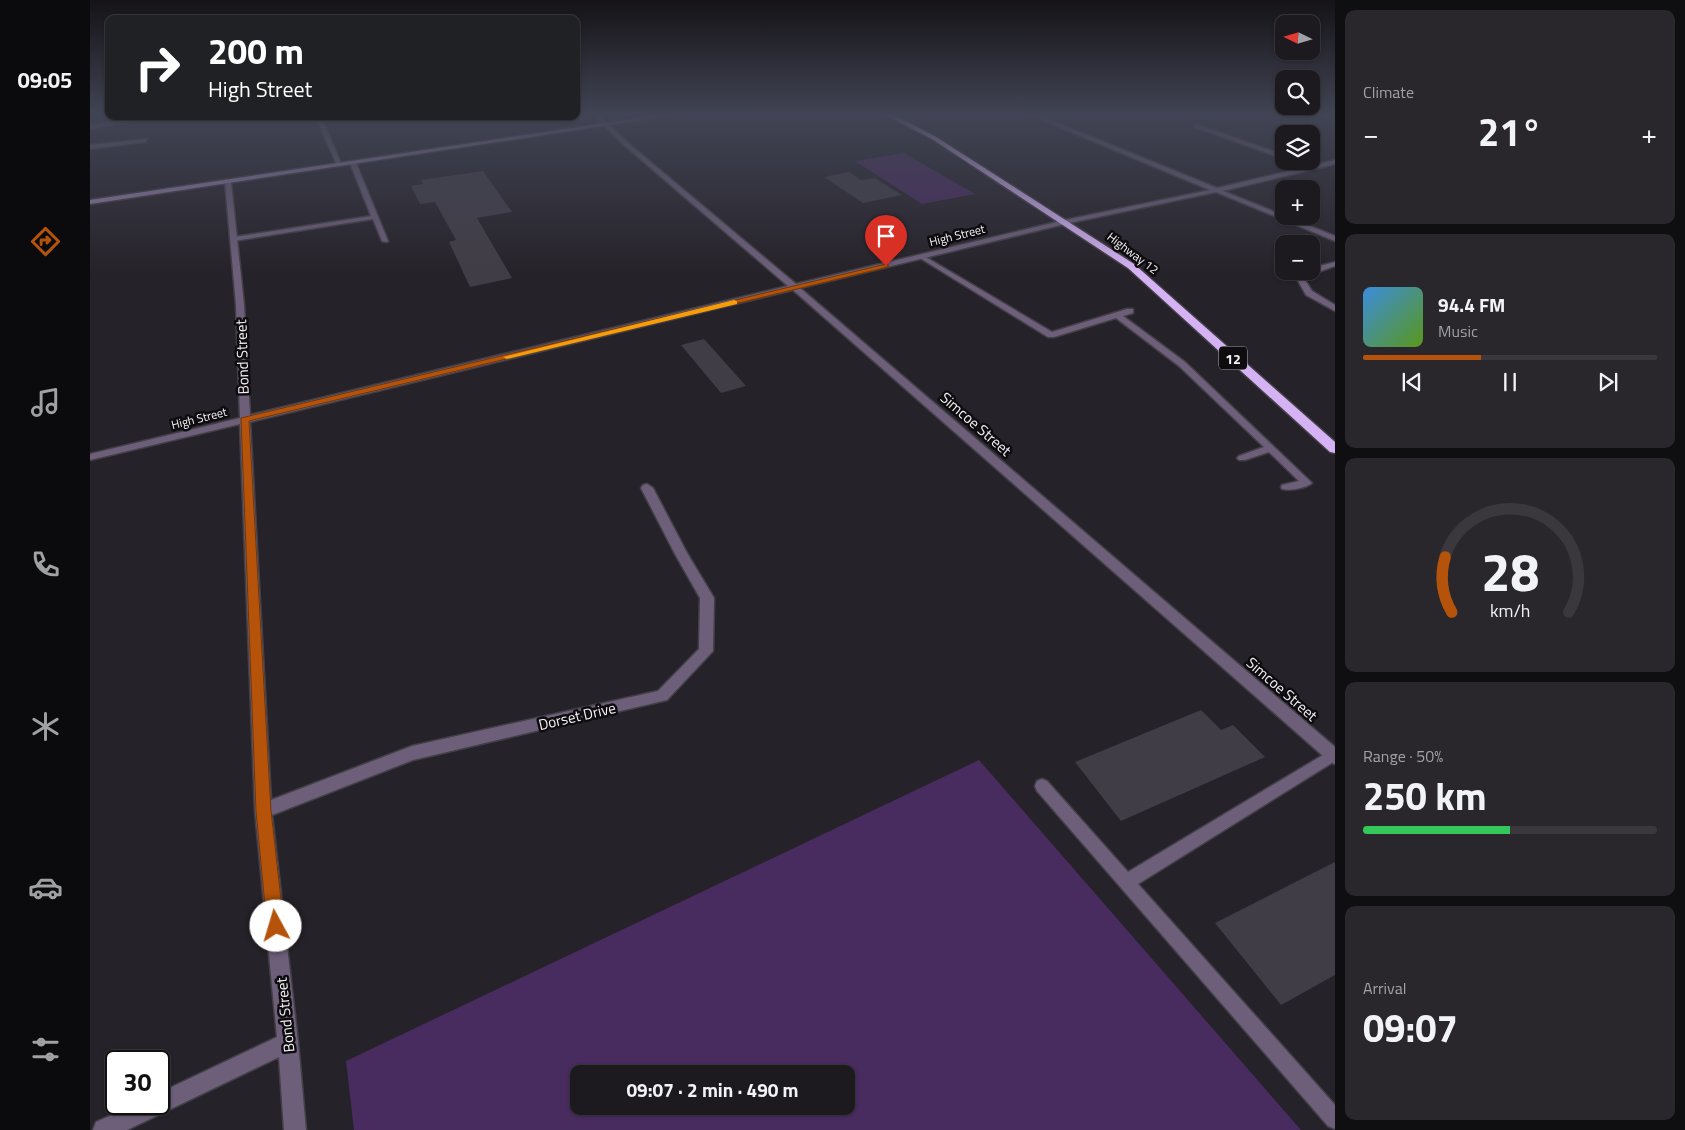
<!DOCTYPE html>
<html lang="en">
<head>
<meta charset="utf-8">
<style>
  :root { --surface:#1c1a1f; --page:#29272c; --text:#f1f3f6; --muted:#a0a1a4; --line:#3a383d; --accent:#b45309 }
  body { margin:0; font-family:"Titillium Web",sans-serif; background:var(--page); color:var(--text); height:100vh; display:flex; flex-direction:column; font-size:19px; white-space:nowrap }
  * { box-sizing:border-box; margin:0 }
  p { font-size:16px; color:var(--muted) }
  .icon { flex:none; width:28px; height:28px; fill:none; stroke:currentColor; stroke-width:2; stroke-linecap:round; stroke-linejoin:round }
  .map { position:relative; flex:1; overflow:hidden }
  .panel { display:flex; flex-direction:column; gap:10px; padding:10px; background:#0f0e11; width:350px }
  .panel>* { flex:none }
  .top-card { position:absolute; left:15px; top:15px; width:475px; height:105px; border-radius:10px; box-shadow:0 1px 4px #0004,0 0 0 1px var(--line); background:#202124; color:#fff; overflow:hidden }
  .needle { width:32px; rotate:275deg }
  .buttons { position:absolute; left:1185px; top:15px; display:grid; gap:10px }
  .buttons a { display:grid; place-items:center; width:45px; height:45px; border-radius:10px; background:var(--surface); box-shadow:0 1px 4px #0004,0 0 0 1px var(--line); font-size:25px }
  .speed { position:absolute; left:15px; top:1050px; display:flex; gap:10px; font-size:25px; font-weight:700; text-align:center }
  .speed>* { display:grid; place-content:center; width:65px; height:65px; border-radius:50%; background:var(--surface); box-shadow:0 1px 4px #0004,0 0 0 1px var(--line); line-height:1 }
  .speed .limit { border:2px solid #111; border-radius:8px; background:#fff; color:#111 }
  .pin { position:absolute; display:grid; place-items:center; width:42px; height:42px; color:#fff; margin:-51px -21px; border-radius:50% 50% 50% 0; rotate:-45deg; box-shadow:0 0 5px #0007 }
  .pin .icon { rotate:45deg }
  .me { position:absolute; width:55px; margin:-28px; rotate:354deg; stroke-linejoin:round; filter:drop-shadow(0 0 4px #0008) }
  .turn { display:flex; align-items:center; gap:18px; height:105px; padding:0 20px; font-size:22px }
  .turn .icon { width:65px; height:65px; stroke-width:2.5 }
  .turn b { display:block; font-size:35px; line-height:42px }
  .big { font-size:38px; font-weight:700; line-height:1.1 }
  .panel .widget { flex:1; display:flex; flex-direction:column; justify-content:center; gap:8px; min-width:0; padding:0 18px; border-radius:10px; background:var(--page) }
  .panel .dial { align-items:center; gap:0 }
  .dial svg { height:130px; overflow:visible; fill:none; stroke:var(--line); stroke-width:7; stroke-linecap:round; text-anchor:middle }
  .dial text { fill:var(--text); stroke:none }
  .song { display:flex; align-items:center; gap:15px }
  .cover { width:60px; height:60px; border-radius:8px; background:linear-gradient(135deg,hsl(210 70% 55%),hsl(90 70% 35%)) }
  .played { height:5px; border-radius:2px; background:linear-gradient(90deg,var(--accent) 40%,var(--line) 40%) }
  .keys { display:flex; justify-content:space-around; direction:ltr }
  .heat { display:flex; justify-content:space-between; align-items:center; font-size:28px; direction:ltr }
  .charge { height:8px; border-radius:4px; background:linear-gradient(90deg,#34c759 50%,var(--line) 0) }
  .trip { position:absolute; left:480px; top:1065px; width:285px; height:50px; border-radius:10px; background:var(--surface); box-shadow:0 1px 4px #0004,0 0 0 1px var(--line); font-weight:700; line-height:50px; text-align:center }
  main { display:flex; flex:1; min-height:0 }
  .tabs { display:flex; flex-direction:column; width:90px; justify-content:space-around; align-items:center; background:#0b0a0c; color:var(--muted) }
  .tabs .icon { width:35px; height:35px }
  .tabs .current { color:var(--accent) }
  .tabs b { font-size:22px; color:var(--text) }
  .map>svg:first-child { display:block }
  .green { fill:#482b5f; fill-rule:evenodd }
  .building { fill:#413d46 }
  .lines { fill:none; stroke-linecap:round; stroke-linejoin:round }
  .lane-casing { stroke:#433f46; stroke-width:3 }
  .street-casing { stroke:#433f46; stroke-width:3 }
  .secondary-casing { stroke:#433f46; stroke-width:3 }
  .highway-casing { stroke:#433f46; stroke-width:3 }
  .lane { fill:#6d5f7a; fill-rule:evenodd }
  .street { fill:#6d5f7a; fill-rule:evenodd }
  .secondary { fill:#9781ab; fill-rule:evenodd }
  .highway { fill:#d5b2f4; fill-rule:evenodd }
  .route { fill:#b45309; stroke:#753606 }
  .slow { fill:#f59e0b }
  .labels { text-anchor:middle; dominant-baseline:central; stroke-width:5; stroke-linejoin:round; paint-order:stroke }
  .far-street-label { font-size:12px; fill:#f5f2f7; stroke:#0e0c0f }
  .shield { fill:#0e0c0f; stroke:#b0adb1; stroke-width:1 }
  .shield-label { font-size:14px; font-weight:bold; fill:#f5f2f7 }
  .street-label { font-size:15px; fill:#f5f2f7; stroke:#0e0c0f }
</style>
</head>
<body>
<main>
<nav class="tabs">
<b>09:05</b>
<svg class="icon current" aria-label="directions" viewBox="0 0 24 24"><path d="M12 3l9 9-9 9-9-9zM9 14v-3h6M13 9l2 2-2 2"/></svg>
<svg class="icon" aria-label="music" viewBox="0 0 24 24"><path d="M9 18V5l10-2v13"/><circle cx="6" cy="18" r="3"/><circle cx="16" cy="16" r="3"/></svg>
<svg class="icon" aria-label="phone" viewBox="0 0 24 24"><path d="M5 4h4l2 5-3 2q2 4 5 5l2-3 5 2v4C11 20 4 13 5 4z"/></svg>
<svg class="icon" aria-label="climate" viewBox="0 0 24 24"><path d="M12 3v18M4 7l16 10M4 17L20 7"/></svg>
<svg class="icon" aria-label="car" viewBox="0 0 24 24"><path d="M5 17H2v-5l4-1 3-4h7l3 4 3 1v5h-3M9 17h6M6 11h13"/><circle cx="7" cy="17" r="2"/><circle cx="17" cy="17" r="2"/></svg>
<svg class="icon" aria-label="filters" viewBox="0 0 24 24"><path d="M4 7h16M4 17h16"/><circle cx="9" cy="7" r="2"/><circle cx="15" cy="17" r="2"/></svg>
</nav>
<div class="map">
<svg width="1245" height="1130" viewBox="0 0 1245 1130">
  <rect width="100%" height="100%" fill="#262229"/>
  <g class="green">
    <polygon points="814,153 885,194 832,204 765,161"/>
    <path d="M889,760L1211,1130H264L256,1061ZM489,1074H756V1106H489Z"/>
  </g>
  <g class="building">
    <polygon points="393,171 422,212 387,218 422,278 380,287 359,242 366,240 345,202 330,204 321,186 333,184 331,180"/>
    <polygon points="759,172 771,180 785,178 812,195 773,203 734,177"/>
    <polygon points="614,339 656,386 631,393 591,345"/>
    <polygon points="1111,710 1131,730 1143,725 1175,757 1031,821 985,762"/>
    <polygon points="1245,862 1245,975 1191,1005 1125,923"/>
  </g>
  <g class="lines">
    <g class="lane-casing">
      <g id="lane">
        <polygon points="57,139 55,142 0,149 0,145"/>
        <polygon points="263,161 266,163 298,241 297,242 292,241 283,219 144,241 141,239 144,237 281,216 260,163"/>
        <path d="M830,256H834L962,332L1037,309H1043V313L1033,316L1095,362L1222,483C1216,488 1201,491 1192,489L1191,487L1192,485L1209,481L1179,452L1155,460H1149L1147,458L1149,456L1174,447L1089,366L1026,318L964,337H958L830,258Z"/>
        <polygon points="1243,749 1245,749 1245,761 1048,884 1245,1105 1245,1129 1238,1126 947,791 945,786 947,781 952,779 957,781 1038,872"/>
      </g>
    </g>
    <g class="street-casing">
      <g id="street">
        <polygon points="503,115 509,115 538,143 706,284 975,220 1120,190 940,115 948,115 1127,188 1245,160 1245,164 1133,191 1245,236 1245,241 1126,192 975,224 710,288 1245,747 1245,764 1240,762 703,290 160,422 181,800 322,746 568,691 609,649 610,598 585,554 551,488 553,485 557,484 563,488 597,553 624,598 623,651 577,700 323,760 182,815 208,1042 216,1130 194,1130 189,1057 37,1130 3,1130 6,1122 46,1104 69,1104 69,1093 187,1037 165,811 150,424 0,460 0,454 150,418 146,305 135,182 138,180 141,182 154,305 160,415 698,286 534,145"/>
        <polygon points="56,116 71,116 0,129 0,125"/>
        <polygon points="225,116 231,116 252,166 247,165"/>
        <polygon points="1106,124 1194,155 1194,159 1104,127"/>
        <polygon points="1245,262 1245,266 1228,272 1215,280 1222,291 1245,305 1245,311 1216,295 1207,279 1218,271 1221,271 1222,268"/>
      </g>
    </g>
    <g class="secondary-casing">
      <polygon id="secondary" points="569,115 585,115 0,204 0,200"/>
    </g>
    <g class="highway-casing">
      <polygon id="highway" points="795,115 804,115 846,137 1044,264 1245,442 1245,453 1240,452 1038,268 842,139"/>
    </g>
    <use href="#lane" class="lane"/>
    <use href="#street" class="street"/>
    <use href="#secondary" class="secondary"/>
    <use href="#highway" class="highway"/>
  </g>
  <linearGradient id="sky" x2="0" y2="1"><stop stop-color="#151317"/><stop offset="0.42" stop-color="#414454"/><stop offset="1" stop-color="#414454" stop-opacity="0"/></linearGradient>
  <rect width="1245" height="273" fill="url(#sky)"/>
  <polygon class="route" points="796,264 798,264 798,267 159,421 181,811 194,926 191,932 186,934 180,932 177,926 166,811 151,418"/>
  <polygon class="slow" points="644,300 647,301 647,304 417,359 413,357"/>
  <g class="labels">
    <g class="far-street-label">
      <text transform="translate(867 235) rotate(-14)">High Street</text>
      <text transform="translate(1043 253) rotate(37)">Highway 12</text>
      <text transform="translate(109 418) rotate(-14)">High Street</text>
    </g>
    <rect class="shield" x="1129" y="346.5" width="28" height="23" rx="4"/>
    <g class="shield-label">
      <text x="1143" y="358">12</text>
    </g>
    <g class="street-label">
      <text transform="translate(152 357) rotate(-92)">Bond Street</text>
      <text transform="translate(886 424) rotate(41)">Simcoe Street</text>
      <text transform="translate(1192 689) rotate(41)">Simcoe Street</text>
      <text transform="translate(487 716) rotate(-13)">Dorset Drive</text>
      <text transform="translate(195 1015) rotate(-96)">Bond Street</text>
    </g>
  </g>
</svg>
<div class="buttons">
<a><svg class="needle" viewBox="-14 -14 28 28"><path d="M0-13l5 13h-10z" fill="#e53935"/><path d="M0 13l5-13h-10z" fill="#a0a1a4"/></svg></a>
<a><svg class="icon" aria-label="search" viewBox="0 0 24 24"><circle cx="10" cy="10" r="6"/><path d="M15 15l6 6"/></svg></a>
<a><svg class="icon" aria-label="layers" viewBox="0 0 24 24"><path d="M12 4l9 5-9 5-9-5zM3 14l9 5 9-5"/></svg></a>
<a>+</a>
<a>−</a>
</div>
<div class="speed"><div class="limit">30</div></div>
<div class="pin" style="left:796px;top:266px;background:#d93025"><svg class="icon" aria-label="arrive" viewBox="0 0 24 24"><path d="M6 21V4h12l-3 4 3 4H6"/></svg></div>
<svg class="me" style="left:186px;top:926px" viewBox="-20 -20 40 40"><circle r="19" fill="#fff"/><path d="M0-13L10 11 0 6-10 11z" fill="#b45309"/></svg>
<div class="trip">09:07 · 2 min · 490 m</div>
<div class="top-card">
<div class="turn"><svg class="icon" aria-label="right" viewBox="0 0 24 24"><path d="M7 20v-9h11M14 6l5 5-5 5"/></svg><div><b>200 m</b>High Street</div></div>
</div>
</div>
<section class="panel">
<div class="widget"><p>Climate</p>
<div class="heat"><a>−</a><b class="big">21°</b><a>+</a></div>
</div>
<div class="widget">
<div class="song"><i class="cover"></i><div><b>94.4 FM</b><p>Music</p></div></div>
<div class="played"></div>
<div class="keys"><svg class="icon" aria-label="previous" viewBox="0 0 24 24"><path d="M18 5L8 12l10 7zM5 5v14"/></svg><svg class="icon" aria-label="pause" viewBox="0 0 24 24"><path d="M8 5v14M16 5v14"/></svg><svg class="icon" aria-label="next" viewBox="0 0 24 24"><path d="M6 5l10 7-10 7zM19 5v14"/></svg></div>
</div>
<div class="widget dial"><svg viewBox="0 0 100 80">
<path d="M14 69A42 42 0 1 1 86 69"/>
<path d="M14 69A42 42 0 0 1 10 35" stroke="#b45309"/>
<text x="50" y="56" font-size="32" font-weight="700">28</text>
<text x="50" y="72" font-size="11">km/h</text>
</svg></div>
<div class="widget"><p>Range · 50%</p><b class="big">250 km</b><div class="charge"></div></div>
<div class="widget"><p>Arrival</p><b class="big">09:07</b></div>
</section>
</main>
</body>
</html>
